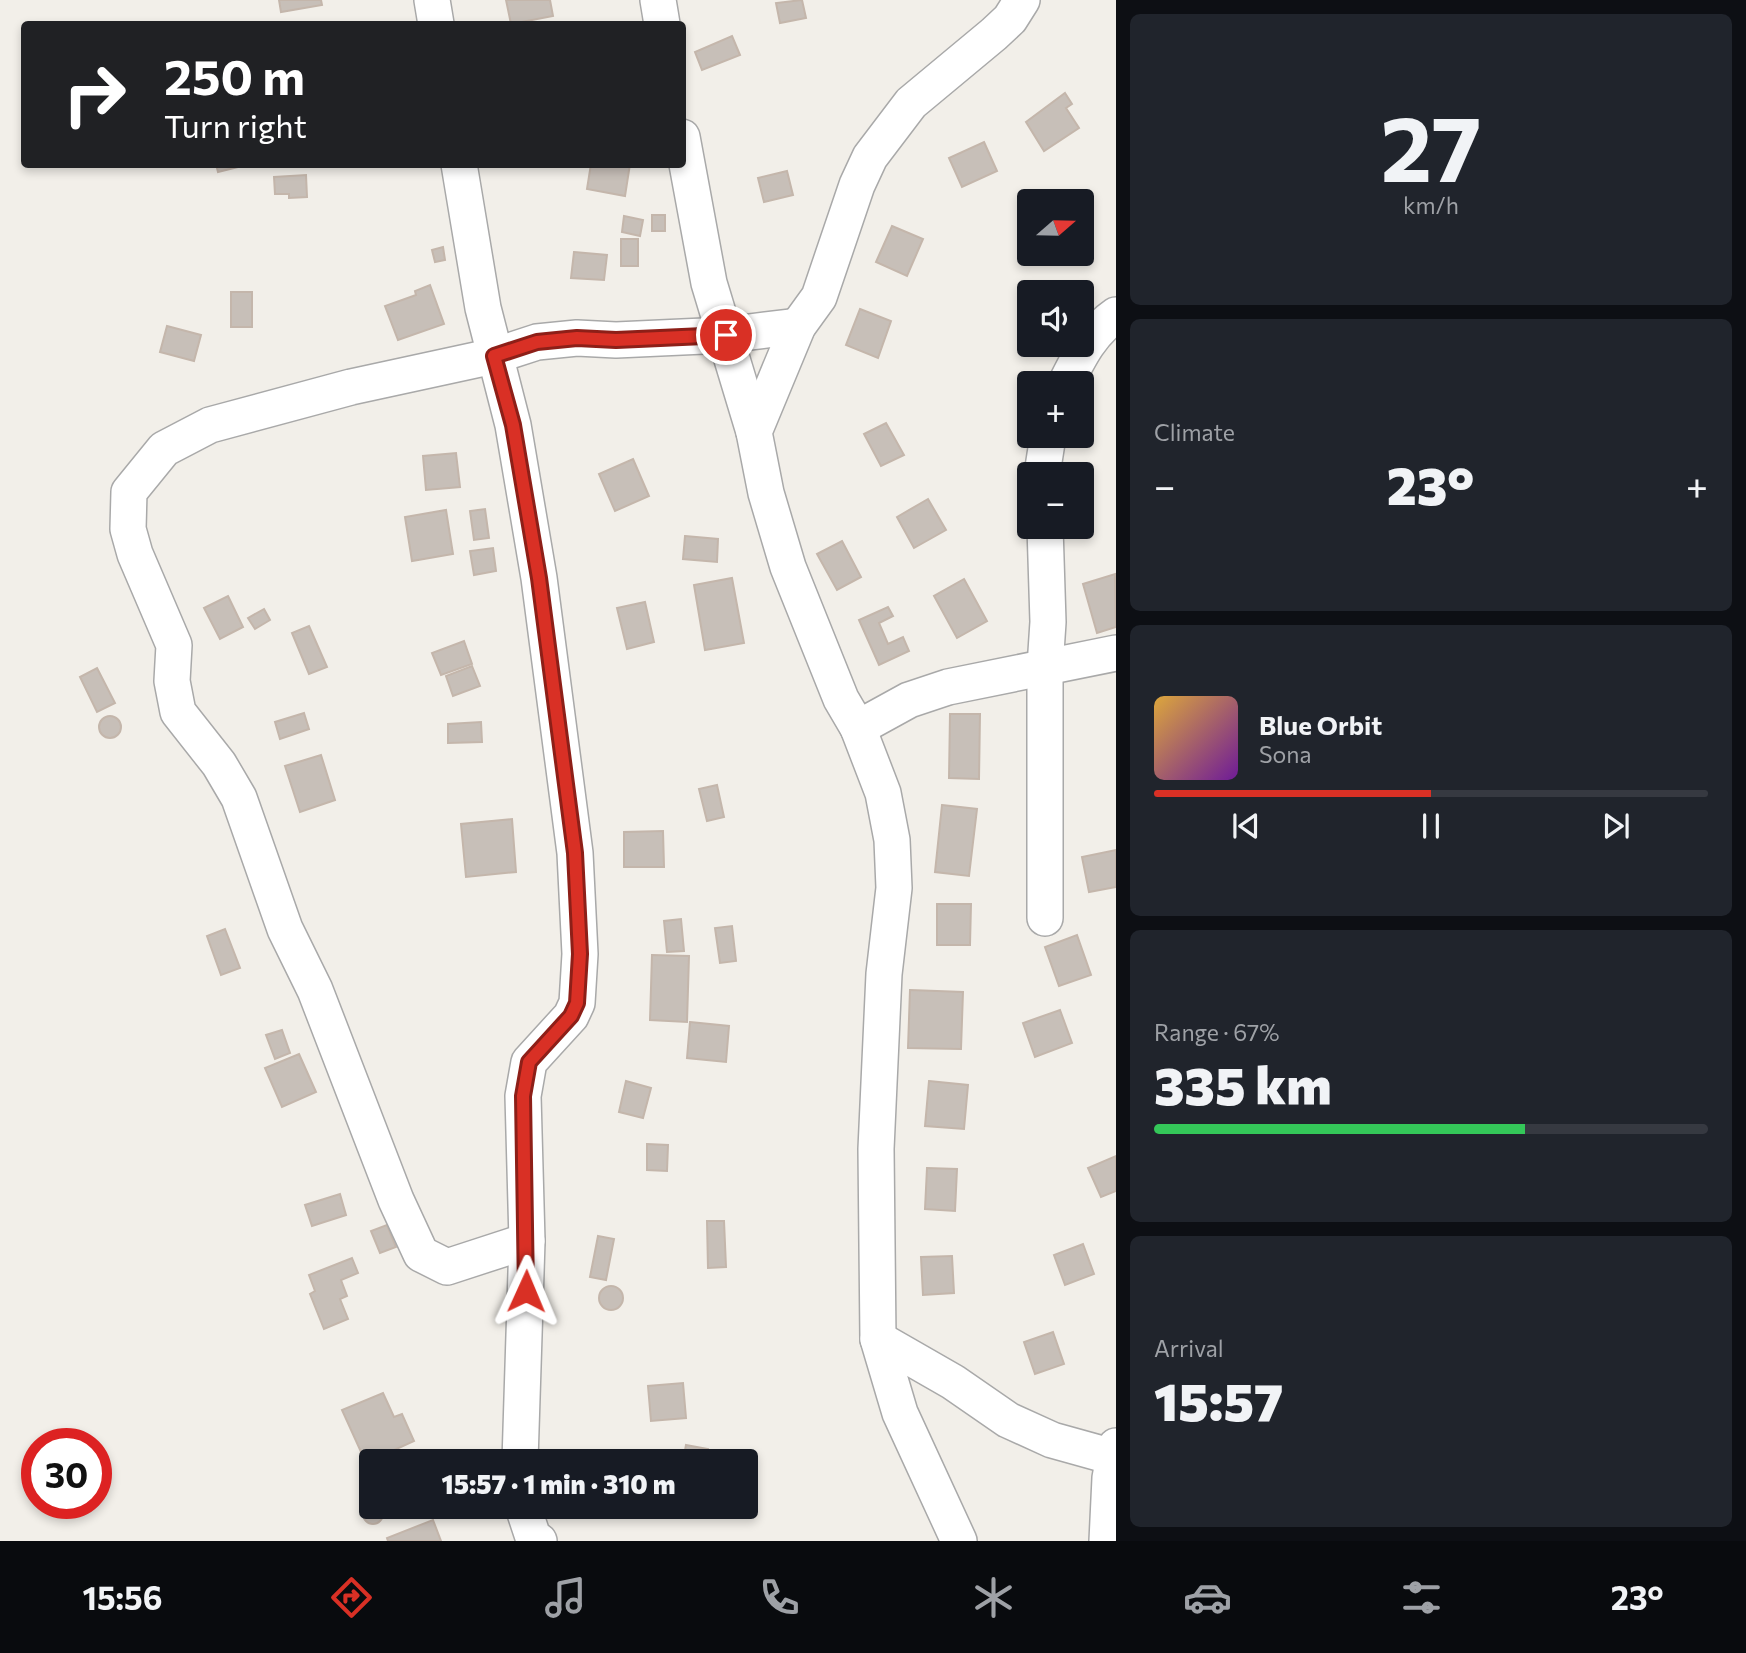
<!DOCTYPE html>
<html lang="en">
<head>
<meta charset="utf-8">
<style>
  :root { --surface:#171b24; --page:#20242c; --text:#f1f3f6; --muted:#9ea1a6; --line:#363941; --accent:#d93025 }
  body { margin:0; font-family:Commissioner,sans-serif; background:var(--page); color:var(--text); height:100vh; display:flex; flex-direction:column; font-size:26px; white-space:nowrap }
  * { box-sizing:border-box; margin:0 }
  p { font-size:23px; color:var(--muted) }
  .icon { flex:none; width:38px; height:38px; fill:none; stroke:currentColor; stroke-width:2; stroke-linecap:round; stroke-linejoin:round }
  .map { position:relative; flex:1; overflow:hidden }
  .side { display:flex; flex-direction:column; gap:14px; padding:14px; background:#0d0f14; width:630px }
  .side>* { flex:none }
  .top-card { position:absolute; left:21px; top:21px; width:665px; height:147px; border-radius:7px; box-shadow:0 4px 10px #0003; background:#202124; color:#fff; overflow:hidden }
  .needle { width:46px; rotate:70deg }
  .tools { position:absolute; left:1017px; top:189px; display:grid; gap:14px }
  .tools a { display:grid; place-items:center; width:77px; height:77px; border-radius:7px; background:var(--surface); box-shadow:0 4px 10px #0003; font-size:35px }
  .speed { position:absolute; left:21px; top:1428px; display:flex; gap:14px; font-size:35px; font-weight:700; text-align:center }
  .speed>* { display:grid; place-content:center; width:91px; height:91px; border-radius:50%; background:var(--surface); box-shadow:0 4px 10px #0003; line-height:1 }
  .speed .limit { border:10px solid #d22; background:#fff; color:#111 }
  .pin { position:absolute; display:grid; place-items:center; width:60px; height:60px; color:#fff; margin:-30px; border:4px solid #fff; border-radius:50%; box-shadow:0 2px 7px #0007 }
  .me { position:absolute; width:77px; margin:-38px; rotate:1deg; stroke-linejoin:round; filter:drop-shadow(0 0 5px #0008) }
  .turn { display:flex; align-items:center; gap:24px; height:147px; padding:0 28px; font-size:32px }
  .turn .icon { width:91px; height:91px; stroke-width:2.5 }
  .turn b { display:block; font-size:49px; line-height:60px }
  .big { font-size:52px; font-weight:800; line-height:1.1 }
  .side .card { flex:1; display:flex; flex-direction:column; justify-content:center; gap:10px; min-width:0; padding:0 24px; border-radius:10px; background:var(--page) }
  .side .dial { align-items:center; gap:0 }
  .dial b { font-size:91px; line-height:1 }
  .song { display:flex; align-items:center; gap:21px }
  .cover { width:84px; height:84px; border-radius:10px; background:linear-gradient(135deg,hsl(40 70% 55%),hsl(280 70% 35%)) }
  .played { height:7px; border-radius:4px; background:linear-gradient(90deg,var(--accent) 50%,var(--line) 50%) }
  .keys { display:flex; justify-content:space-around; direction:ltr }
  .heat { display:flex; justify-content:space-between; align-items:center; font-size:38px; direction:ltr }
  .charge { height:10px; border-radius:5px; background:linear-gradient(90deg,#34c759 67%,var(--line) 0) }
  .trip { position:absolute; left:359px; top:1449px; width:399px; height:70px; border-radius:7px; background:var(--surface); box-shadow:0 4px 10px #0003; font-weight:800; line-height:70px; text-align:center }
  .tabs { display:flex; height:112px; justify-content:space-around; align-items:center; background:#090b0e; color:var(--muted) }
  .tabs .icon { width:49px; height:49px }
  .tabs .selected { color:var(--accent) }
  .tabs b { font-size:32px; color:var(--text) }
  main { display:flex; flex:1; min-height:0 }
  .map>svg:first-child { display:block }
  .building { fill:#c7bfb8; stroke:#c4b6ab; stroke-width:2 }
  .lines { fill:none; stroke-linecap:round; stroke-linejoin:round }
  .minor-casing { stroke:#a9a9a9; stroke-width:38 }
  .minor { stroke:#fff; stroke-width:35 }
  .route-casing { stroke:#8d1f18; stroke-width:18 }
  .route { stroke:#d93025; stroke-width:12 }
</style>
</head>
<body>
<main>
<div class="map">
<svg width="1116" height="1541" viewBox="0 0 1116 1541">
  <rect width="100%" height="100%" fill="#f2efe9"/>
  <g class="building">
    <polygon points="279,0 321,0 322,5 281,12"/>
    <polygon points="506,0 550,0 553,16 511,24"/>
    <polygon points="802,0 806,18 780,23 776,3"/>
    <polygon points="732,36 740,55 702,70 695,52"/>
    <polygon points="1065,93 1072,104 1066,108 1079,128 1044,151 1026,122"/>
    <polygon points="984,142 997,171 962,187 949,158"/>
    <polygon points="216,164 250,164 218,172"/>
    <polygon points="591,164 630,164 625,196 587,189"/>
    <polygon points="787,171 793,195 764,202 758,178"/>
    <polygon points="306,175 307,197 289,198 289,194 275,194 274,177"/>
    <rect x="652" y="215" width="13" height="16"/>
    <polygon points="624,216 643,220 640,236 622,232"/>
    <polygon points="892,226 923,239 907,276 876,262"/>
    <rect x="621" y="239" width="17" height="27"/>
    <polygon points="443,247 445,260 435,262 432,250"/>
    <polygon points="574,252 607,255 604,280 571,278"/>
    <polygon points="430,285 444,324 398,340 385,306 416,295 415,291"/>
    <rect x="231" y="292" width="21" height="35"/>
    <polygon points="860,309 891,321 878,358 846,345"/>
    <polygon points="167,326 201,335 194,361 160,352"/>
    <polygon points="886,423 904,455 881,466 864,434"/>
    <polygon points="456,453 460,487 426,490 423,456"/>
    <polygon points="633,459 649,496 615,511 599,474"/>
    <polygon points="928,499 946,530 914,548 897,517"/>
    <polygon points="485,509 489,538 474,540 470,511"/>
    <polygon points="446,510 453,554 412,561 405,517"/>
    <polygon points="685,536 718,539 717,562 683,559"/>
    <polygon points="842,541 861,577 837,590 817,554"/>
    <polygon points="493,548 496,571 474,575 470,551"/>
    <polygon points="1115,574 1116,627 1097,633 1083,584"/>
    <polygon points="732,578 744,643 705,650 694,585"/>
    <polygon points="964,579 987,621 957,638 934,596"/>
    <polygon points="228,596 243,627 220,639 204,608"/>
    <polygon points="645,602 654,642 627,649 617,608"/>
    <polygon points="888,607 893,616 879,623 888,644 903,637 909,651 879,665 859,620"/>
    <polygon points="264,609 270,620 255,629 248,618"/>
    <polygon points="309,626 327,667 309,674 292,633"/>
    <polygon points="464,641 472,664 441,675 432,653"/>
    <polygon points="472,666 480,686 453,696 446,676"/>
    <polygon points="97,668 115,703 97,712 80,677"/>
    <polygon points="304,713 309,729 280,739 275,722"/>
    <polygon points="950,714 980,714 979,779 949,778"/>
    <circle cx="110" cy="727" r="11"/>
    <polygon points="481,722 482,742 448,743 448,724"/>
    <polygon points="321,755 335,800 300,812 285,766"/>
    <polygon points="717,785 724,817 707,821 699,789"/>
    <polygon points="942,805 977,809 969,876 935,872"/>
    <polygon points="512,819 516,872 466,877 461,824"/>
    <polygon points="663,831 664,867 624,867 624,832"/>
    <polygon points="1116,850 1116,887 1089,892 1082,857"/>
    <polygon points="937,904 971,904 970,945 937,945"/>
    <polygon points="681,919 684,951 667,952 664,921"/>
    <polygon points="732,926 736,961 720,963 715,928"/>
    <polygon points="225,929 240,968 221,975 207,936"/>
    <polygon points="1077,935 1091,975 1059,986 1045,947"/>
    <polygon points="652,955 689,956 687,1022 650,1020"/>
    <polygon points="910,990 963,992 961,1049 908,1048"/>
    <polygon points="1060,1010 1072,1043 1035,1057 1023,1023"/>
    <polygon points="690,1022 729,1026 726,1062 687,1058"/>
    <polygon points="282,1030 290,1053 275,1059 266,1035"/>
    <polygon points="299,1054 316,1092 282,1107 265,1068"/>
    <polygon points="626,1081 651,1088 643,1118 619,1112"/>
    <polygon points="929,1081 968,1085 964,1129 925,1126"/>
    <polygon points="647,1144 668,1145 667,1171 647,1170"/>
    <polygon points="1116,1156 1116,1191 1101,1197 1088,1168"/>
    <polygon points="927,1168 957,1169 955,1211 925,1209"/>
    <polygon points="340,1194 346,1215 312,1226 305,1205"/>
    <polygon points="707,1221 724,1221 726,1267 708,1268"/>
    <polygon points="387,1225 396,1247 380,1253 371,1231"/>
    <polygon points="598,1236 614,1239 606,1280 590,1277"/>
    <polygon points="1083,1244 1094,1274 1065,1285 1054,1255"/>
    <polygon points="952,1256 954,1293 923,1295 921,1257"/>
    <polygon points="352,1258 358,1273 341,1280 347,1296 340,1299 348,1319 324,1329 310,1294 315,1291 309,1275"/>
    <circle cx="611" cy="1298" r="12"/>
    <polygon points="1053,1332 1064,1364 1035,1374 1024,1342"/>
    <polygon points="683,1383 686,1418 651,1421 648,1386"/>
    <polygon points="383,1393 394,1417 402,1414 414,1441 366,1463 342,1410"/>
    <polygon points="686,1445 708,1449 707,1461 683,1461"/>
    <circle cx="373" cy="1514" r="10"/>
    <polygon points="433,1520 441,1541 388,1541 387,1538"/>
  </g>
  <g class="lines">
    <g class="minor-casing">
      <g id="minor">
        <polyline points="432,0 436,24"/>
        <polyline points="658,0 662,24"/>
        <polyline points="682,137 709,283 754,432"/>
        <polyline points="459,164 483,308 513,425 539,578 575,853 580,954 577,1003 571,1016 529,1062 523,1096 527,1241 520,1461"/>
        <path d="M1066,383C1079,357 1091,332 1116,315"/>
        <polyline points="1042,474 1048,436"/>
        <polyline points="858,728 909,700 948,687 1116,653"/>
        <polyline points="1045,918 1045,667 1048,622 1045,527"/>
        <polyline points="527,1241 447,1267 421,1254 396,1200 315,990 285,929 239,798 219,764 178,712 172,681 174,645 135,554 128,529 129,492 164,449 210,425 351,387 494,356 537,342 577,338 616,340 726,335 798,326"/>
        <polyline points="878,1339 953,1382 1008,1420 1052,1440 1113,1457"/>
        <polyline points="523,1507 533,1537 539,1541"/>
        <polyline points="959,1541 900,1413 878,1339 876,1149 884,974 894,888 892,840 883,793 858,728 841,699 788,567 766,493 754,432 798,326 819,297 857,185 870,157 911,103 994,34 1010,19 1022,0"/>
        <polyline points="1107,1541 1110,1478 1116,1446"/>
      </g>
    </g>
    <use href="#minor" class="minor"/>
  </g>
  <g class="lines">
    <g class="route-casing">
      <polyline id="route" points="526,1291 523,1096 529,1062 571,1016 577,1003 580,954 575,853 539,578 513,425 494,356 537,342 577,338 616,340 726,335"/>
    </g>
    <use href="#route" class="route"/>
  </g>
</svg>
<div class="tools">
<a><svg class="needle" viewBox="-14 -14 28 28"><path d="M0-13l5 13h-10z" fill="#e53935"/><path d="M0 13l5-13h-10z" fill="#9ea1a6"/></svg></a>
<a><svg class="icon" aria-label="sound" viewBox="0 0 24 24"><path d="M4 9h4l5-4v14l-5-4H4zM17 9q2 3 0 6"/></svg></a>
<a>+</a>
<a>−</a>
</div>
<div class="speed"><div class="limit">30</div></div>
<div class="pin" style="left:726px;top:335px;background:#d93025"><svg class="icon" aria-label="arrive" viewBox="0 0 24 24"><path d="M6 21V4h12l-3 4 3 4H6"/></svg></div>
<svg class="me" style="left:526px;top:1291px" viewBox="-20 -20 40 40"><path d="M0-17L14 15 0 8-14 15z" fill="#d93025" stroke="#fff" stroke-width="4"/></svg>
<div class="trip">15:57 · 1 min · 310 m</div>
<div class="top-card">
<div class="turn"><svg class="icon" aria-label="right" viewBox="0 0 24 24"><path d="M7 20v-9h11M14 6l5 5-5 5"/></svg><div><b>250 m</b>Turn right</div></div>
</div>
</div>
<section class="side">
<div class="card dial"><b>27</b><p>km/h</p></div>
<div class="card"><p>Climate</p>
<div class="heat"><a>−</a><b class="big">23°</b><a>+</a></div>
</div>
<div class="card">
<div class="song"><i class="cover"></i><div><b>Blue Orbit</b><p>Sona</p></div></div>
<div class="played"></div>
<div class="keys"><svg class="icon" aria-label="previous" viewBox="0 0 24 24"><path d="M18 5L8 12l10 7zM5 5v14"/></svg><svg class="icon" aria-label="pause" viewBox="0 0 24 24"><path d="M8 5v14M16 5v14"/></svg><svg class="icon" aria-label="next" viewBox="0 0 24 24"><path d="M6 5l10 7-10 7zM19 5v14"/></svg></div>
</div>
<div class="card"><p>Range · 67%</p><b class="big">335 km</b><div class="charge"></div></div>
<div class="card"><p>Arrival</p><b class="big">15:57</b></div>
</section>
</main>
<nav class="tabs">
<b>15:56</b>
<svg class="icon selected" aria-label="directions" viewBox="0 0 24 24"><path d="M12 3l9 9-9 9-9-9zM9 14v-3h6M13 9l2 2-2 2"/></svg>
<svg class="icon" aria-label="music" viewBox="0 0 24 24"><path d="M9 18V5l10-2v13"/><circle cx="6" cy="18" r="3"/><circle cx="16" cy="16" r="3"/></svg>
<svg class="icon" aria-label="phone" viewBox="0 0 24 24"><path d="M5 4h4l2 5-3 2q2 4 5 5l2-3 5 2v4C11 20 4 13 5 4z"/></svg>
<svg class="icon" aria-label="climate" viewBox="0 0 24 24"><path d="M12 3v18M4 7l16 10M4 17L20 7"/></svg>
<svg class="icon" aria-label="car" viewBox="0 0 24 24"><path d="M5 17H2v-5l4-1 3-4h7l3 4 3 1v5h-3M9 17h6M6 11h13"/><circle cx="7" cy="17" r="2"/><circle cx="17" cy="17" r="2"/></svg>
<svg class="icon" aria-label="filters" viewBox="0 0 24 24"><path d="M4 7h16M4 17h16"/><circle cx="9" cy="7" r="2"/><circle cx="15" cy="17" r="2"/></svg>
<b>23°</b>
</nav>
</body>
</html>
